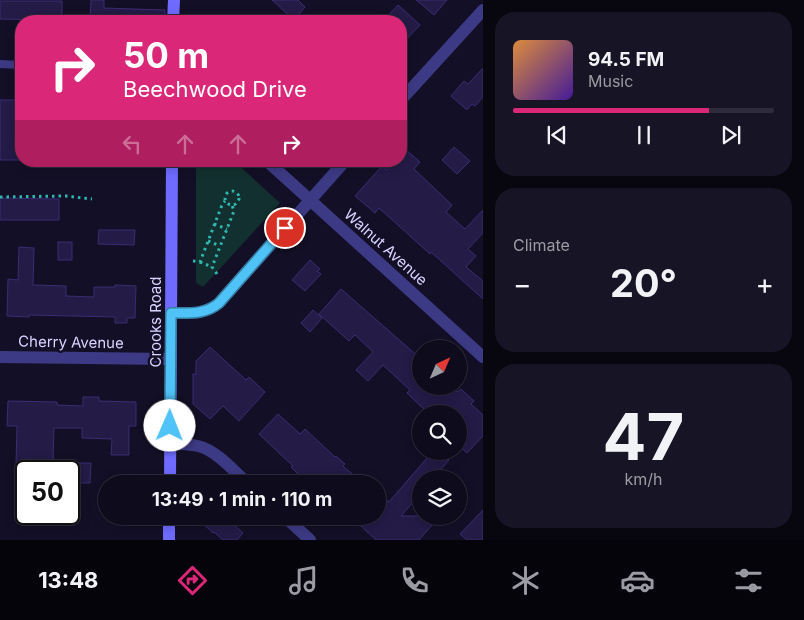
<!DOCTYPE html>
<html lang="en">
<head>
<meta charset="utf-8">
<style>
  :root { --surface:#0e0b1c; --page:#171425; --text:#f1f3f6; --muted:#9b9ba3; --line:#2e2b3b; --accent:#db2777 }
  body { margin:0; font-family:Inter,sans-serif; background:var(--page); color:var(--text); height:100vh; display:flex; flex-direction:column; font-size:19px; white-space:nowrap }
  * { box-sizing:border-box; margin:0 }
  p { font-size:16px; color:var(--muted) }
  .icon { flex:none; width:28px; height:28px; fill:none; stroke:currentColor; stroke-width:2; stroke-linecap:round; stroke-linejoin:round }
  .map { position:relative; flex:1; overflow:hidden }
  .side { display:flex; flex-direction:column; gap:12px; padding:12px; background:#08060f; width:321px }
  .side>* { flex:none }
  .guide { position:absolute; left:15px; top:15px; width:392px; height:152px; border-radius:20px; box-shadow:0 2px 12px #0003,0 0 0 1px var(--line); background:#db2777; color:#fff; overflow:hidden }
  .needle { width:32px; rotate:44deg }
  .fabs { position:absolute; left:412px; top:340px; display:grid; gap:10px }
  .fabs a { display:grid; place-items:center; width:55px; height:55px; border-radius:50%; background:var(--surface); box-shadow:0 2px 12px #0003,0 0 0 1px var(--line); font-size:25px }
  .speed { position:absolute; left:15px; top:460px; display:flex; gap:10px; font-size:25px; font-weight:700; text-align:center }
  .speed>* { display:grid; place-content:center; width:65px; height:65px; border-radius:50%; background:var(--surface); box-shadow:0 2px 12px #0003,0 0 0 1px var(--line); line-height:1 }
  .speed .limit { border:2px solid #111; border-radius:8px; background:#fff; color:#111 }
  .pin { position:absolute; display:grid; place-items:center; width:42px; height:42px; color:#fff; margin:-21px; border:2px solid #fff; border-radius:50%; box-shadow:0 1px 5px #0007 }
  .me { position:absolute; width:55px; margin:-28px; rotate:1deg; stroke-linejoin:round; filter:drop-shadow(0 0 4px #0008) }
  .turn { display:flex; align-items:center; gap:18px; height:105px; padding:0 25px; font-size:22px }
  .turn .icon { width:65px; height:65px; stroke-width:2.5 }
  .turn b { display:block; font-size:35px; line-height:42px }
  .lanes { display:flex; align-items:center; height:48px; padding:0 25px; background:#0003; justify-content:center; gap:25px; direction:ltr }
  .lanes .off { opacity:.35 }
  .big { font-size:38px; font-weight:700; line-height:1.1 }
  .side .card { flex:1; display:flex; flex-direction:column; justify-content:center; gap:8px; min-width:0; padding:0 18px; border-radius:20px; background:var(--page) }
  .side .dial { align-items:center; gap:0 }
  .dial b { font-size:65px; line-height:1 }
  .song { display:flex; align-items:center; gap:15px }
  .cover { width:60px; height:60px; border-radius:8px; background:linear-gradient(135deg,hsl(30 70% 55%),hsl(260 70% 35%)) }
  .played { height:5px; border-radius:2px; background:linear-gradient(90deg,var(--accent) 75%,var(--line) 75%) }
  .keys { display:flex; justify-content:space-around; direction:ltr }
  .heat { display:flex; justify-content:space-between; align-items:center; font-size:28px; direction:ltr }
  .trip { position:absolute; left:98px; top:475px; width:288px; height:50px; border-radius:25px; background:var(--surface); box-shadow:0 2px 12px #0003,0 0 0 1px var(--line); font-weight:700; line-height:50px; text-align:center }
  .dock { display:flex; height:80px; justify-content:space-around; align-items:center; background:#06040b; color:var(--muted) }
  .dock .icon { width:35px; height:35px }
  .dock .current { color:var(--accent) }
  .dock b { font-size:22px; color:var(--text) }
  main { display:flex; flex:1; min-height:0 }
  .map>svg:first-child { display:block }
  .green { fill:#12302f }
  .building { fill:#241b47; stroke:#3b2d73 }
  .lines { fill:none; stroke-linecap:round; stroke-linejoin:round }
  .path { stroke:#2fb8b0; stroke-width:3; stroke-dasharray:2.5 4; stroke-linecap:butt }
  .lane { stroke:#3d3a85; stroke-width:8 }
  .street { stroke:#3d3a85; stroke-width:12 }
  .secondary { stroke:#6f6bff; stroke-width:12 }
  .route-casing { stroke:#337fa1; stroke-width:12 }
  .route { stroke:#4fc3f7; stroke-width:9 }
  .labels { text-anchor:middle; dominant-baseline:central; stroke-width:5; stroke-linejoin:round; paint-order:stroke }
  .street-label { font-size:15px; fill:#d9d4ff; stroke:#130f26 }
</style>
</head>
<body>
<main>
<div class="map">
<svg width="483" height="540" viewBox="0 0 483 540">
  <rect width="100%" height="100%" fill="#130f26"/>
  <polygon class="green" points="196,161 234,161 280,203 203,287 196,283"/>
  <g class="building">
    <polygon points="91,0 104,0 104,8 165,10 165,21 90,21"/>
    <polygon points="272,0 298,0 305,7 294,20"/>
    <polygon points="416,0 447,0 434,15"/>
    <polygon points="0,1 62,1 62,21 43,21 43,20 0,19"/>
    <polygon points="398,5 420,25 401,45 401,21 383,21"/>
    <polygon points="483,68 483,97 475,106 472,104 467,110 451,96 464,81 468,84"/>
    <rect x="0" y="100" width="21" height="60"/>
    <polygon points="454,147 470,161 457,174 442,160"/>
    <polygon points="405,149 420,162 414,169 452,205 446,212 465,229 483,210 483,233 468,249 476,256 466,267 483,281 483,299 431,252 430,254 379,208 375,213 355,196 382,166 387,170 395,161 401,161 401,154"/>
    <polygon points="0,198 59,199 59,220 0,220"/>
    <polygon points="99,230 135,230 134,245 98,244"/>
    <rect x="58" y="242" width="14" height="18"/>
    <polygon points="19,247 34,248 33,285 66,286 66,296 94,297 94,287 115,287 115,285 136,286 135,318 127,318 127,323 115,323 115,317 29,315 29,317 7,316 8,279 18,280"/>
    <polygon points="310,260 320,269 317,271 321,274 305,291 292,280"/>
    <polygon points="341,289 421,359 421,386 451,386 457,392 461,389 474,401 471,404 483,415 483,436 467,453 459,446 459,414 429,414 407,393 410,390 383,365 368,381 356,370 373,352 355,335 349,341 319,314"/>
    <polygon points="313,310 322,318 310,332 301,323"/>
    <polygon points="210,347 246,380 249,377 265,392 239,421 223,406 210,419 193,404 193,374 196,374 196,361"/>
    <polygon points="83,397 99,397 99,401 136,402 136,426 129,426 129,455 111,455 112,439 82,438 82,428 54,428 53,461 31,460 31,465 16,465 17,426 7,426 8,401 57,402 57,405 83,406"/>
    <polygon points="278,414 300,434 305,429 335,457 336,456 345,464 343,466 364,484 315,484 305,475 302,478 291,467 293,466 259,434"/>
    <polygon points="433,451 439,451 449,460 433,479 421,479 421,493 401,516 440,516 419,540 376,540 350,516 376,516 376,490 389,502"/>
    <polygon points="74,463 91,463 90,483 74,483"/>
    <polygon points="483,510 483,540 467,540 460,534"/>
    <polygon points="195,516 224,516 243,533 237,540 223,540 214,532 213,533"/>
  </g>
  <g class="lines">
    <g class="path">
      <circle cx="232" cy="198" r="7"/>
      <polyline points="0,197 66,196 92,199"/>
      <polyline points="214,224 227,229"/>
      <polyline points="208,241 220,246"/>
      <polyline points="193,261 200,262 222,205 225,201"/>
      <polyline points="200,262 212,267"/>
      <polyline points="217,274 212,267 234,211 232,205"/>
    </g>
    <polyline class="lane" points="0,64 21,65"/>
    <g class="street">
      <polyline points="401,100 483,10"/>
      <polyline points="267,161 483,357"/>
      <path d="M171,313C189,313 205,315 219,303L345,161"/>
      <polyline points="0,357 171,359"/>
      <path d="M170,443C179,444 189,444 198,446C216,450 234,471 248,484"/>
      <polyline points="284,516 310,540"/>
    </g>
    <g class="secondary">
      <polyline points="173,21 174,0"/>
      <polyline points="170,484 172,161"/>
      <polyline points="169,540 169,516"/>
    </g>
  </g>
  <g class="lines">
    <g class="route-casing">
      <path id="route" d="M170,426L171,313C188,313 205,315 219,303L285,228"/>
    </g>
    <use href="#route" class="route"/>
  </g>
  <g class="labels">
    <g class="street-label">
      <text transform="translate(386 247) rotate(42)">Walnut Avenue</text>
      <text transform="translate(155 322) rotate(-90)">Crooks Road</text>
      <text transform="translate(71 342) rotate(1)">Cherry Avenue</text>
    </g>
  </g>
</svg>
<div class="fabs">
<a><svg class="needle" viewBox="-14 -14 28 28"><path d="M0-13l5 13h-10z" fill="#e53935"/><path d="M0 13l5-13h-10z" fill="#9b9ba3"/></svg></a>
<a><svg class="icon" aria-label="search" viewBox="0 0 24 24"><circle cx="10" cy="10" r="6"/><path d="M15 15l6 6"/></svg></a>
<a><svg class="icon" aria-label="layers" viewBox="0 0 24 24"><path d="M12 4l9 5-9 5-9-5zM3 14l9 5 9-5"/></svg></a>
</div>
<div class="speed"><div class="limit">50</div></div>
<div class="pin" style="left:285px;top:228px;background:#d93025"><svg class="icon" aria-label="arrive" viewBox="0 0 24 24"><path d="M6 21V4h12l-3 4 3 4H6"/></svg></div>
<svg class="me" style="left:170px;top:426px" viewBox="-20 -20 40 40"><circle r="19" fill="#fff"/><path d="M0-13L10 11 0 6-10 11z" fill="#4fc3f7"/></svg>
<div class="trip">13:49 · 1 min · 110 m</div>
<div class="guide">
<div class="turn"><svg class="icon" aria-label="right" viewBox="0 0 24 24"><path d="M7 20v-9h11M14 6l5 5-5 5"/></svg><div><b>50 m</b>Beechwood Drive</div></div>
<div class="lanes"><svg class="icon off" aria-label="left" viewBox="0 0 24 24"><path d="M17 20v-9H6M10 6l-5 5 5 5"/></svg><svg class="icon off" aria-label="ahead" viewBox="0 0 24 24"><path d="M12 20V5M6 11l6-6 6 6"/></svg><svg class="icon off" aria-label="ahead" viewBox="0 0 24 24"><path d="M12 20V5M6 11l6-6 6 6"/></svg><svg class="icon" aria-label="right" viewBox="0 0 24 24"><path d="M7 20v-9h11M14 6l5 5-5 5"/></svg></div>
</div>
</div>
<section class="side">
<div class="card">
<div class="song"><i class="cover"></i><div><b>94.5 FM</b><p>Music</p></div></div>
<div class="played"></div>
<div class="keys"><svg class="icon" aria-label="previous" viewBox="0 0 24 24"><path d="M18 5L8 12l10 7zM5 5v14"/></svg><svg class="icon" aria-label="pause" viewBox="0 0 24 24"><path d="M8 5v14M16 5v14"/></svg><svg class="icon" aria-label="next" viewBox="0 0 24 24"><path d="M6 5l10 7-10 7zM19 5v14"/></svg></div>
</div>
<div class="card"><p>Climate</p>
<div class="heat"><a>−</a><b class="big">20°</b><a>+</a></div>
</div>
<div class="card dial"><b>47</b><p>km/h</p></div>
</section>
</main>
<nav class="dock">
<b>13:48</b>
<svg class="icon current" aria-label="directions" viewBox="0 0 24 24"><path d="M12 3l9 9-9 9-9-9zM9 14v-3h6M13 9l2 2-2 2"/></svg>
<svg class="icon" aria-label="music" viewBox="0 0 24 24"><path d="M9 18V5l10-2v13"/><circle cx="6" cy="18" r="3"/><circle cx="16" cy="16" r="3"/></svg>
<svg class="icon" aria-label="phone" viewBox="0 0 24 24"><path d="M5 4h4l2 5-3 2q2 4 5 5l2-3 5 2v4C11 20 4 13 5 4z"/></svg>
<svg class="icon" aria-label="climate" viewBox="0 0 24 24"><path d="M12 3v18M4 7l16 10M4 17L20 7"/></svg>
<svg class="icon" aria-label="car" viewBox="0 0 24 24"><path d="M5 17H2v-5l4-1 3-4h7l3 4 3 1v5h-3M9 17h6M6 11h13"/><circle cx="7" cy="17" r="2"/><circle cx="17" cy="17" r="2"/></svg>
<svg class="icon" aria-label="filters" viewBox="0 0 24 24"><path d="M4 7h16M4 17h16"/><circle cx="9" cy="7" r="2"/><circle cx="15" cy="17" r="2"/></svg>
</nav>
</body>
</html>
